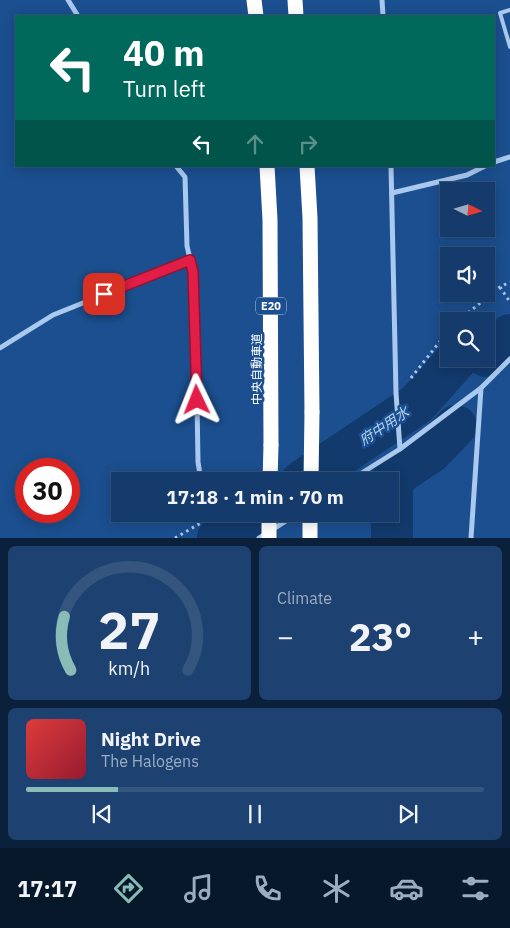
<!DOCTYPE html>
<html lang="en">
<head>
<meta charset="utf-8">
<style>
  :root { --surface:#143b6b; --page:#1d4271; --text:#f1f3f6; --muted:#9dadc1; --line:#33557e; --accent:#8bbbb9 }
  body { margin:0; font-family:"IBM Plex Sans","Noto Sans JP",sans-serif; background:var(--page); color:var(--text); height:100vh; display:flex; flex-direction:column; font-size:19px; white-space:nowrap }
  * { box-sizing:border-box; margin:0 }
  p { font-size:16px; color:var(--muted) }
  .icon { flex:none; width:28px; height:28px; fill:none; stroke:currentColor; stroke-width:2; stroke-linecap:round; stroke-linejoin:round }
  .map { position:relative; height:538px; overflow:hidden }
  .drawer { display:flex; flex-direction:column; gap:8px; padding:8px; background:#0b203b; flex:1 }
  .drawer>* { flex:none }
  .guide { position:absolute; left:15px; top:15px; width:480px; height:152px; border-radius:0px; box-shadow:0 2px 12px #0003,0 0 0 1px var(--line); background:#00695c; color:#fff; overflow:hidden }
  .needle { width:32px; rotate:95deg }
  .fabs { position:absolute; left:440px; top:182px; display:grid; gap:10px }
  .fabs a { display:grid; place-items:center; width:55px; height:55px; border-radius:0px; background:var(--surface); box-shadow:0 2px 12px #0003,0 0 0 1px var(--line); font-size:25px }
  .speed { position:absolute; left:15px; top:458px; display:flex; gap:10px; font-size:25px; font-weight:700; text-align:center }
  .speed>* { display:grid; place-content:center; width:65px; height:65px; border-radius:50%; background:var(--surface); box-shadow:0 2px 12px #0003,0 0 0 1px var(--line); line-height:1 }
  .speed .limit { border:8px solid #d22; background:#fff; color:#111 }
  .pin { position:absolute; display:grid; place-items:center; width:42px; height:42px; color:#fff; margin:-21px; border-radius:10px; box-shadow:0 2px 8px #0006 }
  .me { position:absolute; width:55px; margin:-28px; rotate:358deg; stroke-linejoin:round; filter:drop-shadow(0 0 4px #0008) }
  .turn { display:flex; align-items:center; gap:18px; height:105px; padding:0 25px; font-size:22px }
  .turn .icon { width:65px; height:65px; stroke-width:2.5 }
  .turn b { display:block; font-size:35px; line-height:42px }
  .lanes { display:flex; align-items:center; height:48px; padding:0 25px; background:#0003; justify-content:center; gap:25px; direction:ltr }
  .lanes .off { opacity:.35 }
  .big { font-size:38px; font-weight:800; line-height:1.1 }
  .drawer .card { flex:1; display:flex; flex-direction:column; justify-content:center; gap:8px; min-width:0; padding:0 18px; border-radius:8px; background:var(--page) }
  .drawer .dial { align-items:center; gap:0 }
  .dial svg { height:130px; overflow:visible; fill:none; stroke:var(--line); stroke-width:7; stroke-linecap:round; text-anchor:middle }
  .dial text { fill:var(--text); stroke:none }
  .song { display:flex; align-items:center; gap:15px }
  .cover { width:60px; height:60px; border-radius:8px; background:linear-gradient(135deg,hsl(0 70% 55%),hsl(350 70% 35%)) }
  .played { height:5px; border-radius:2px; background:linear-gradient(90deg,var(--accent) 20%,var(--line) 20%) }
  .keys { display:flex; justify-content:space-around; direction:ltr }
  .heat { display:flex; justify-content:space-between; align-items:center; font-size:28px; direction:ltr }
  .drawer .tiles { flex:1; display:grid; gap:8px; grid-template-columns:1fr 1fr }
  .card:last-child { grid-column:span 2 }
  .trip { position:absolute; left:111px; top:472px; width:288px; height:50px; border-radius:0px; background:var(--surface); box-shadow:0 2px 12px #0003,0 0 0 1px var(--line); font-weight:800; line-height:50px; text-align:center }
  .menu { display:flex; height:80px; justify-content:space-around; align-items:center; background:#08182b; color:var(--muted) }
  .menu .icon { width:35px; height:35px }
  .menu .current { color:var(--accent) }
  .menu b { font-size:22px; color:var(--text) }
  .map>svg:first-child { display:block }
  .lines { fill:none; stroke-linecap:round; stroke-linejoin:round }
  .river { stroke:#123a6d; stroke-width:42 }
  .path { stroke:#a9c9ee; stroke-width:3; stroke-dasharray:2.5 4; stroke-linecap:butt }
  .lane { stroke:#a9c9ee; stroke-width:4 }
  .street { stroke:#a9c9ee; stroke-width:5 }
  .highway { stroke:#fff; stroke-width:15 }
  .highway-bridge { stroke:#fff; stroke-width:15 }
  .route-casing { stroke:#92132f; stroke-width:12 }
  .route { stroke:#e11d48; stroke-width:9 }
  .labels { text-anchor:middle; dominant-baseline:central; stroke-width:5; stroke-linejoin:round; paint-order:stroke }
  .shield { fill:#1b4f8f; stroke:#bbcadd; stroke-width:1 }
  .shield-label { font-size:11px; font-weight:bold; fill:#fff }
  .street-label { font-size:12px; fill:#fff; stroke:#1b4f8f }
  .water-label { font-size:14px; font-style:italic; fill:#b5d3f5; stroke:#1b4f8f }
</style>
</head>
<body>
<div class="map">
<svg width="510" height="538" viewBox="0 0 510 538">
  <rect width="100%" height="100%" fill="#1b4f8f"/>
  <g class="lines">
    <g class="river">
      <polyline points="486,356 510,335"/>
      <polyline points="302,481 417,404 457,359"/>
      <polyline points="218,538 254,514"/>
      <polyline points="392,538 392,478 431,452 456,426"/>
    </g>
    <g class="path">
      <polyline points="500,287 510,302"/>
      <polyline points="458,321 500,287 510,282"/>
      <polyline points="411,378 449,330"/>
      <polyline points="175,538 216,514"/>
    </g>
    <polyline class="lane" points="510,10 500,13 510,47"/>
    <g class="street">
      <polyline points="68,0 78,16"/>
      <polyline points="382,0 383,16"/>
      <polyline points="494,162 510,157"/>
      <polyline points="176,166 185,177 187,246 193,272 197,400 198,462 201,481"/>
      <polyline points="391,166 396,393 400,449"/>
      <polyline points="392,193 467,175 485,166"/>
      <polyline points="0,348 53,315 190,260"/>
      <polyline points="349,481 400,449 481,388 510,359"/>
      <polyline points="259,538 297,514"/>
      <polyline points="471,538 481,388"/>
    </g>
    <g class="highway">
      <polyline points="254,0 256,16"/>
      <polyline points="295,0 296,16"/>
      <polyline points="267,166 270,220 271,445"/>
      <polyline points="307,166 310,218 312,412"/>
      <polyline points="310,538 310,514"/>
    </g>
    <g class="highway-bridge">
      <polyline points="270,481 271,445"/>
      <polyline points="311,481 312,412"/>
      <polyline points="269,538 269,514"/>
    </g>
  </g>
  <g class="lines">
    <g class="route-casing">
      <polyline id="route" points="104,294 190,260 193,272 197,400"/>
    </g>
    <use href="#route" class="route"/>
  </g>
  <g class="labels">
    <rect class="shield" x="256" y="297.5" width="30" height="17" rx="4"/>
    <g class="shield-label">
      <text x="271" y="306">E20</text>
    </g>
    <g class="street-label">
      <text transform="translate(256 369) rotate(-90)">中央自動車道</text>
    </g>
    <g class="water-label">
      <text transform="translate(384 426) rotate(-34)">府中用水</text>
    </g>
  </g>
</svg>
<div class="fabs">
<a><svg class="needle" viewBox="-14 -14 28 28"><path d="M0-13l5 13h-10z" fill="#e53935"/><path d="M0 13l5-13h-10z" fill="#9dadc1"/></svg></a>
<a><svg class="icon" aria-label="sound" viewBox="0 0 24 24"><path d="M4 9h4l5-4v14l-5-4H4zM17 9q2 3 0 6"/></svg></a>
<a><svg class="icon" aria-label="search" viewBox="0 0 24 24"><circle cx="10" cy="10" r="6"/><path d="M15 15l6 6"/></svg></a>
</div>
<div class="speed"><div class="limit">30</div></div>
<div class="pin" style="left:104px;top:294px;background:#d93025"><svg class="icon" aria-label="arrive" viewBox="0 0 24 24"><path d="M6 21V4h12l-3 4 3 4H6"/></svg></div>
<svg class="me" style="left:197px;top:400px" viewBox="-20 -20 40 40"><path d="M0-17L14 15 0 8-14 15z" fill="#e11d48" stroke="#fff" stroke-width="4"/></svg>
<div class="trip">17:18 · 1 min · 70 m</div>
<div class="guide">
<div class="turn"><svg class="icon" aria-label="left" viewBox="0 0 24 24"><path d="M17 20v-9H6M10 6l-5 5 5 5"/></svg><div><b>40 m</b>Turn left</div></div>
<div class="lanes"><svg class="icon" aria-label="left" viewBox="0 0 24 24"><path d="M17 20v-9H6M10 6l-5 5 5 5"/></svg><svg class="icon off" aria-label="ahead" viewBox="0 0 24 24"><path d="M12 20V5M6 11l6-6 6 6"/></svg><svg class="icon off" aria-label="right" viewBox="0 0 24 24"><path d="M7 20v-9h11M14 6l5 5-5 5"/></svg></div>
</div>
</div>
<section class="drawer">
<div class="tiles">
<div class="card dial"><svg viewBox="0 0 100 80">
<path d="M14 69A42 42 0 1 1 86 69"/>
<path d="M14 69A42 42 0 0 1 10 36" stroke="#8bbbb9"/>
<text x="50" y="56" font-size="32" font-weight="700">27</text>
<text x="50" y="72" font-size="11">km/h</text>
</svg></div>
<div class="card"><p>Climate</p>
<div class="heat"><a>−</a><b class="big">23°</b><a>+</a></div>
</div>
<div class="card">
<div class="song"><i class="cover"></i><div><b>Night Drive</b><p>The Halogens</p></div></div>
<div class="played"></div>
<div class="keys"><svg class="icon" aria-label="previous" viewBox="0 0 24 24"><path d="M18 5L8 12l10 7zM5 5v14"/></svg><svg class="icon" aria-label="pause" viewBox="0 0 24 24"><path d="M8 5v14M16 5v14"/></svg><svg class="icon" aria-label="next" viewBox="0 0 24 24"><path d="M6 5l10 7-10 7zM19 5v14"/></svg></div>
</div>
</div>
</section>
<nav class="menu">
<b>17:17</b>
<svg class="icon current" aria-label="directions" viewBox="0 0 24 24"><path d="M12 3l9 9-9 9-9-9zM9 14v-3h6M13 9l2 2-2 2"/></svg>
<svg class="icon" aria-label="music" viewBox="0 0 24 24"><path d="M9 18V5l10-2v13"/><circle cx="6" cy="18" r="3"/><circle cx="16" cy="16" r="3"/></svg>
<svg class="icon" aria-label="phone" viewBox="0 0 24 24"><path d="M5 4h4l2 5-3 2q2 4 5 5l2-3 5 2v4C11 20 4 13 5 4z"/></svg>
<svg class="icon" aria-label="climate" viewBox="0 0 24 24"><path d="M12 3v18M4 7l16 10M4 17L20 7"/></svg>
<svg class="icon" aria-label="car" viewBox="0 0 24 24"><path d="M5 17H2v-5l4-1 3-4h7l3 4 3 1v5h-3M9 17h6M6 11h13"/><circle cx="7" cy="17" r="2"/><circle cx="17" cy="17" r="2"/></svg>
<svg class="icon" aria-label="filters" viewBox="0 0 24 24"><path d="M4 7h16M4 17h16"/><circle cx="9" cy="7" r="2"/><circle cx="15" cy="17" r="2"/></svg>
</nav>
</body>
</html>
